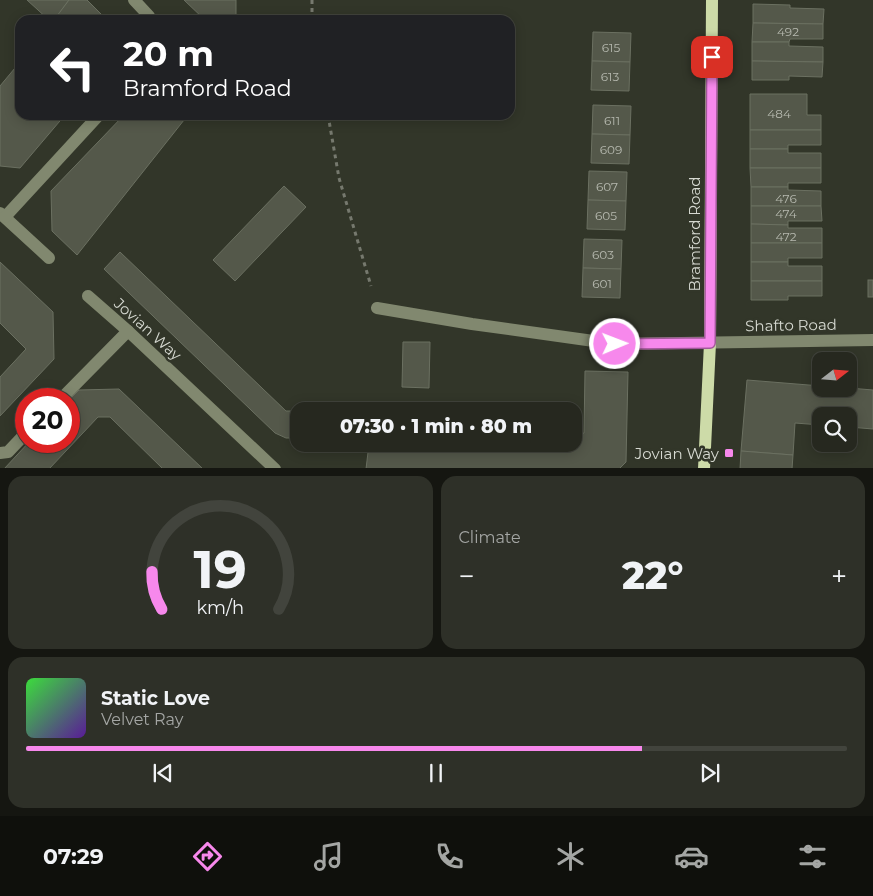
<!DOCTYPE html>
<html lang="en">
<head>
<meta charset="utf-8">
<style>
  :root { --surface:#26281f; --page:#2e3028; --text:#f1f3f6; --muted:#a4a6a4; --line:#42443d; --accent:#f788ec }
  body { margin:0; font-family:Montserrat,sans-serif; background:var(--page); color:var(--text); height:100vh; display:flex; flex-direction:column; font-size:19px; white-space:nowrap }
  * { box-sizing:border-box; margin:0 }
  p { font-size:16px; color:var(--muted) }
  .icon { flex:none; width:28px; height:28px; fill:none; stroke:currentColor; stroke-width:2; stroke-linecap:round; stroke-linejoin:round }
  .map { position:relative; height:468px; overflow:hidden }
  .details { display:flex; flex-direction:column; gap:8px; padding:8px; background:#151611; flex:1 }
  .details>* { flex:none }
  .banner { position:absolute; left:15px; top:15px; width:500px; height:105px; border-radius:15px; box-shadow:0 2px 12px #0003,0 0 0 1px var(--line); background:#202124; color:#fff; overflow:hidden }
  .needle { width:32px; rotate:73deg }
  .buttons { position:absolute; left:812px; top:352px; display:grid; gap:10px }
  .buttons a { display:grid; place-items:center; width:45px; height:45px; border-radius:10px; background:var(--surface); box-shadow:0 2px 12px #0003,0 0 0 1px var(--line); font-size:25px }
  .speed { position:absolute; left:15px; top:388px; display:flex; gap:10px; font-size:25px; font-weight:700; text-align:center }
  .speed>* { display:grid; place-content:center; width:65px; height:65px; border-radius:50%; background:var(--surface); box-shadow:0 2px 12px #0003,0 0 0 1px var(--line); line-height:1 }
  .speed .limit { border:8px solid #d22; background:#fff; color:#111 }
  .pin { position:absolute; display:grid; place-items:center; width:42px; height:42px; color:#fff; margin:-21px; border-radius:10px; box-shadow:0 2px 8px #0006 }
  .me { position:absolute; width:55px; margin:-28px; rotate:89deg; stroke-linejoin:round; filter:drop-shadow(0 0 4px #0008) }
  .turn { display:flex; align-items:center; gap:18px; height:105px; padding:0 25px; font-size:22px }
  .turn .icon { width:65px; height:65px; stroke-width:2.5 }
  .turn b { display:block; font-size:35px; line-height:42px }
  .big { font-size:38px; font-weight:800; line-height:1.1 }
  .details .card { flex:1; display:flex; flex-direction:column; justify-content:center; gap:8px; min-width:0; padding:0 18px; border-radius:15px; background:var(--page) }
  .details .dial { align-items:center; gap:0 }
  .dial svg { height:130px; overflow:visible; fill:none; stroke:var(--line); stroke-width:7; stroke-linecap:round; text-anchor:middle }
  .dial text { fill:var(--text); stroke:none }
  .song { display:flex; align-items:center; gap:15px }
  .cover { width:60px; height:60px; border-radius:8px; background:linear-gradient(135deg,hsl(120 70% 55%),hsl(270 70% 35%)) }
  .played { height:5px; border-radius:2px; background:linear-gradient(90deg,var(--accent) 75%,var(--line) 75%) }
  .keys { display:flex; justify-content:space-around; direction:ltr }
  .heat { display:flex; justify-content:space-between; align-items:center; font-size:28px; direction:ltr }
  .details .tiles { flex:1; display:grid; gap:8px; grid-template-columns:1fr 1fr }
  .card:last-child { grid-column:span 2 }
  .trip { position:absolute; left:290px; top:402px; width:292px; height:50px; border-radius:15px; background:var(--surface); box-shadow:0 2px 12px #0003,0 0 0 1px var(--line); font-weight:800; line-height:50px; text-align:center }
  .tabs { display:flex; height:80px; justify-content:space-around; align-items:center; background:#0f100c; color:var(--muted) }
  .tabs .icon { width:35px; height:35px }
  .tabs .active { color:var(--accent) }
  .tabs b { font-size:22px; color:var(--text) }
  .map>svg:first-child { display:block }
  .building { fill:#54584a; stroke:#6b7061 }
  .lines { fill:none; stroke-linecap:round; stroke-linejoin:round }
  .path { stroke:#76796e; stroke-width:3; stroke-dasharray:4 4; stroke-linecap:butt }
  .minor { stroke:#81886f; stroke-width:12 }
  .major { stroke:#cddba8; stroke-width:12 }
  .route-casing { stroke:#a15899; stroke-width:12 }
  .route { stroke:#f788ec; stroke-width:9 }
  .poi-dot { fill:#f788ec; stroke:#323629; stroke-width:2 }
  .labels { text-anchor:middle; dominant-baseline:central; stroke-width:5; stroke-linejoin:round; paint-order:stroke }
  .number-label { font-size:12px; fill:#b6b9af }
  .street-label { font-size:15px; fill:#d6d9d1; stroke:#323629 }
  .poi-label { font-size:15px; fill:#d6d9d1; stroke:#323629; text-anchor:end }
</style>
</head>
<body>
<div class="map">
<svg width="873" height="469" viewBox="0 0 873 469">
  <rect width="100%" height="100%" fill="#323629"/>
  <g class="building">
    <polygon points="27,0 69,0 54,20 49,20"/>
    <polygon points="69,0 87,0 105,18 105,20 54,20"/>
    <polygon points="184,0 236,0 236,20 205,20"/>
    <polygon points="753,4 790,5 790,8 824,9 823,24 753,23"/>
    <polygon points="753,23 823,24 823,39 790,39 789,42 752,42"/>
    <polygon points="593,32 631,33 630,62 592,61"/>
    <polygon points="752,42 789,42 789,46 823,47 823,62 752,61"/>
    <polygon points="592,61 630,62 629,91 591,90"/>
    <polygon points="752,61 823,62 822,77 789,76 789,80 752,80"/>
    <polygon points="20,62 20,115 65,115 20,168 0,166 0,86"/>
    <polygon points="750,94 807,94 807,115 821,115 821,130 750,130"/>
    <polygon points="593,105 631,106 630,135 592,134"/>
    <polygon points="124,115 188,115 77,255 52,231 51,191"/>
    <polygon points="750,130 821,130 821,145 788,145 788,149 750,149"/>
    <polygon points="592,134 630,135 629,164 591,163"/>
    <polygon points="750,149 788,149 788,153 821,153 821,168 750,168"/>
    <polygon points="750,168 821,168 821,183 788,183 788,187 751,187"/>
    <polygon points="589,171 627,172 626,201 588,200"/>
    <polygon points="284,186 306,207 235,281 213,260"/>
    <polygon points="751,187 788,187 788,190 821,191 821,206 751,206"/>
    <polygon points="588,200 626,201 625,230 587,229"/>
    <polygon points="751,206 821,206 822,221 788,221 788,225 751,224"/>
    <polygon points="751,224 788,225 788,228 822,228 822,243 751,243"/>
    <polygon points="584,239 622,240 621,269 583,268"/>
    <polygon points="751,243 822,243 822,258 788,258 788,262 751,262"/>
    <polygon points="120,252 286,411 299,411 299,438 286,438 275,433 104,269"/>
    <polygon points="0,262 53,312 54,359 0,416 0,377 26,349 0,323"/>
    <polygon points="751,262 788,262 788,266 822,266 822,281 751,281"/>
    <polygon points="583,268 621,269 620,298 582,297"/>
    <rect x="868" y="280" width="5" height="17"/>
    <polygon points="751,281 822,281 822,296 788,296 788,300 751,300"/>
    <polygon points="403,342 430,342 429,388 402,387"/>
    <polygon points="585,371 628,372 626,462 619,469 366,469 369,444 457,444 570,448 567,444 574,444 574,436 584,433"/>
    <polygon points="747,380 821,386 821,389 849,388 873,390 873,429 849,427 849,416 821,416 821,425 795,423 793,455 741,451"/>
    <polygon points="119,389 203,469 163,469 110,417 98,417 49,469 4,469 30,441 69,441 69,400 79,390"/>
    <polygon points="741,451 793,455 792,469 740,469"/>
  </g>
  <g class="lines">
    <g class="path">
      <polyline points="312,0 312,20"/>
      <polyline points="328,115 339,178 371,286"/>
    </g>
    <g class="minor">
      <polyline points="134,0 149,16 150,20"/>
      <polyline points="0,213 49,258"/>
      <polyline points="5,217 99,115"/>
      <polyline points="88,296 128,331 275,469"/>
      <polyline points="377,308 472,324 615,344 873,340"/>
      <polyline points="61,399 128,331"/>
      <polyline points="0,453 8,452 26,433"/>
    </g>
    <polyline class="major" points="704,469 710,343 712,0"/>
  </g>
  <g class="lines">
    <g class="route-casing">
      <polyline id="route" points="615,344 710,343 712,57"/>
    </g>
    <use href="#route" class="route"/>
  </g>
  <rect class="poi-dot" x="724" y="448" width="10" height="10" rx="2.5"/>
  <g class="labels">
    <g class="number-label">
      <text x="788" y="31">492</text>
      <text x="611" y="47">615</text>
      <text x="610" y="76">613</text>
      <text x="779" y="113">484</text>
      <text x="612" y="120">611</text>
      <text x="611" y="149">609</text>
      <text x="607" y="186">607</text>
      <text x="786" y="198">476</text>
      <text x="786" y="213">474</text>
      <text x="606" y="215">605</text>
      <text x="786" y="236">472</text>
      <text x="603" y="254">603</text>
      <text x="602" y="283">601</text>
    </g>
    <g class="street-label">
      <text transform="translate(694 234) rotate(-90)">Bramford Road</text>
      <text transform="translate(791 325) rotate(-1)">Shafto Road</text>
      <text transform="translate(148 329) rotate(42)">Jovian Way</text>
    </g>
    <g class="poi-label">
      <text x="719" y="453">Jovian Way</text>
    </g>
  </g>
</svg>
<div class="buttons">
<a><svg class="needle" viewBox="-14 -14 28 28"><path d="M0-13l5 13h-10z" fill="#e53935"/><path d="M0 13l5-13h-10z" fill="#a4a6a4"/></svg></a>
<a><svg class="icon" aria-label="search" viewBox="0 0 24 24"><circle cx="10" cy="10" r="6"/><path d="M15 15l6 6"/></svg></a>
</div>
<div class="speed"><div class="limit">20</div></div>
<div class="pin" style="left:712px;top:57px;background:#d93025"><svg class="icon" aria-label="arrive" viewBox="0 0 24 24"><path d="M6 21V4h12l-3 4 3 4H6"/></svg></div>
<svg class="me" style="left:615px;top:344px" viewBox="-20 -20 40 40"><circle r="17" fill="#f788ec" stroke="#fff" stroke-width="3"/><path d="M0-11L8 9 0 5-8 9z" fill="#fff"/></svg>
<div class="trip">07:30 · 1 min · 80 m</div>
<div class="banner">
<div class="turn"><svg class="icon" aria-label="left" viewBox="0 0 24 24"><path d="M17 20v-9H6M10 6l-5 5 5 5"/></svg><div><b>20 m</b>Bramford Road</div></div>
</div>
</div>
<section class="details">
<div class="tiles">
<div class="card dial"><svg viewBox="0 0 100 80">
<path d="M14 69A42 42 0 1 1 86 69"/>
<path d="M14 69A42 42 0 0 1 8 46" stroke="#f788ec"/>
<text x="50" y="56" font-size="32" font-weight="700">19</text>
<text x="50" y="72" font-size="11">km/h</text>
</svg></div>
<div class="card"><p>Climate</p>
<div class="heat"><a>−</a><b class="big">22°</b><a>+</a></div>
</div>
<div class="card">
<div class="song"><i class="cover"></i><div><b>Static Love</b><p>Velvet Ray</p></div></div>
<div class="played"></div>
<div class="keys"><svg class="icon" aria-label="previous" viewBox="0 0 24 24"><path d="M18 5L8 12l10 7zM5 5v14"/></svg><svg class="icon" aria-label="pause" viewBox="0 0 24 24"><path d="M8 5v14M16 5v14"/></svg><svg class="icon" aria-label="next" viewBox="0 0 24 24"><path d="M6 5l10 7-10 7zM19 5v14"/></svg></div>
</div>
</div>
</section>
<nav class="tabs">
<b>07:29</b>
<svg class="icon active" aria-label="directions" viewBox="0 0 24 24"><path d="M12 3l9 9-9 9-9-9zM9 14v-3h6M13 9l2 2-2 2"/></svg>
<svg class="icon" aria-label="music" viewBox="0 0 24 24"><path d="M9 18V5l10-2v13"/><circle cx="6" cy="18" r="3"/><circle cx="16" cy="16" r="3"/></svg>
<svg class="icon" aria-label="phone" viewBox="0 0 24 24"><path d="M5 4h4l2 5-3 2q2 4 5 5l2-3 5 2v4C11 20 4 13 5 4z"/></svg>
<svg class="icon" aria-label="climate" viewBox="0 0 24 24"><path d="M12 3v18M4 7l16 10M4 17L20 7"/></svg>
<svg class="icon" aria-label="car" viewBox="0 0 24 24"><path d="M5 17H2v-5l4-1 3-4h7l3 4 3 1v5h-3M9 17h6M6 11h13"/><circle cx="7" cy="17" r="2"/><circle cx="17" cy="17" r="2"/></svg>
<svg class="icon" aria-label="filters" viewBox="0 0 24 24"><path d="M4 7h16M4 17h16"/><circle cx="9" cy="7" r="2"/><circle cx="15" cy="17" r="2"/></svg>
</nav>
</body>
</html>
